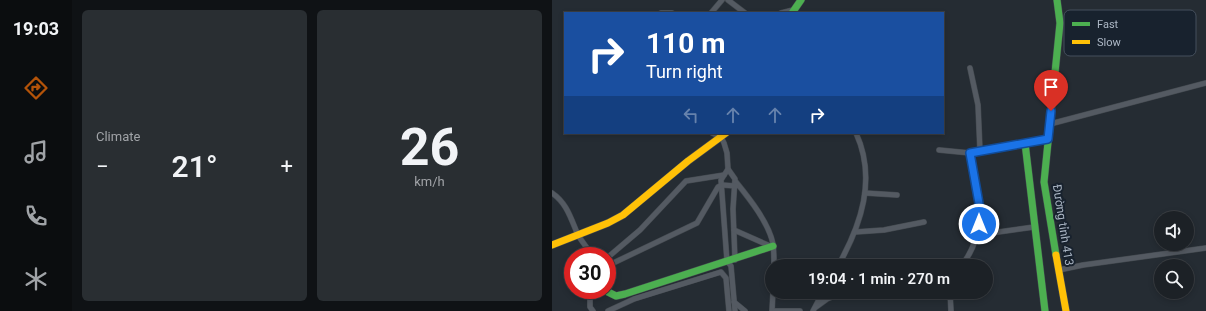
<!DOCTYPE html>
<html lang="en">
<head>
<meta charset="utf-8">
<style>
  :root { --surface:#1c2126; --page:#292e32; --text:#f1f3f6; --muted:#a0a3a7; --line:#3a3e43; --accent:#b45309 }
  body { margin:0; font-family:Roboto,sans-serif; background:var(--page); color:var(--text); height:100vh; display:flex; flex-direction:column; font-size:15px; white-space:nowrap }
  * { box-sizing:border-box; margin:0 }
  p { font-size:13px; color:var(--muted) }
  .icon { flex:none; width:22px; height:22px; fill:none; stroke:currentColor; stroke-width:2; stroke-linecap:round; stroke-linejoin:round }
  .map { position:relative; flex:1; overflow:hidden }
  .sheet { display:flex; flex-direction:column; gap:10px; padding:10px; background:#0f1215; width:480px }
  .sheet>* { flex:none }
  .banner { position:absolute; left:12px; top:12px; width:380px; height:122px; border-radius:0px; box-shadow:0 2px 6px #0003,0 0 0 1px var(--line); background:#1a4fa0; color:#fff; overflow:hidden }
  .fabs { position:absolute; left:602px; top:211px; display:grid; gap:8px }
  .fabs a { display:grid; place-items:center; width:40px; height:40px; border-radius:50%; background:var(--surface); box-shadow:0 2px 6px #0003,0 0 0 1px var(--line); font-size:20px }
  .speed { position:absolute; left:12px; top:247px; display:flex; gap:8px; font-size:20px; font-weight:700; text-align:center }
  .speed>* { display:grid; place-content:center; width:52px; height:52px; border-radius:50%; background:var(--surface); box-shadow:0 2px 6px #0003,0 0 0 1px var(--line); line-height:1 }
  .speed .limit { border:6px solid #d22; background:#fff; color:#111 }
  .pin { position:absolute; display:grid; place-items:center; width:34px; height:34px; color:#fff; margin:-41px -17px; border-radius:50% 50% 50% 0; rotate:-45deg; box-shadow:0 0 4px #0007 }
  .pin .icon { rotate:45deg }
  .me { position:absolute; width:44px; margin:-22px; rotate:0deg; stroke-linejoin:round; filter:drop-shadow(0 0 3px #0008) }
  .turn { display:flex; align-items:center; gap:14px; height:84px; padding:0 16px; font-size:18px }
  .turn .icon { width:52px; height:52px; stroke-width:2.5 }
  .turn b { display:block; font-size:28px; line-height:34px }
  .lanes { display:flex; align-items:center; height:38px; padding:0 16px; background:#0003; justify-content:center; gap:20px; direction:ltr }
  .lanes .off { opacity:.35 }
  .big { font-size:30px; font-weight:600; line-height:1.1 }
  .sheet .card { flex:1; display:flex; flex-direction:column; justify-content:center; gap:6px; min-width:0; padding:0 14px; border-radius:6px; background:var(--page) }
  .sheet .dial { align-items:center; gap:0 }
  .dial b { font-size:52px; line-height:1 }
  .heat { display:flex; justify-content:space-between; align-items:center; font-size:22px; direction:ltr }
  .sheet .tiles { flex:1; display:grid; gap:10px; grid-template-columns:repeat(2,1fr) }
  .trip { position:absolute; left:213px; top:259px; width:228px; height:40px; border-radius:20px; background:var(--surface); box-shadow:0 2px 6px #0003,0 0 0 1px var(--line); font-weight:600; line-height:40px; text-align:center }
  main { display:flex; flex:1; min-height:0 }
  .dock { display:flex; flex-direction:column; width:72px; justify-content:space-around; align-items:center; background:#0b0d0f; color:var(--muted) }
  .dock .icon { width:28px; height:28px }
  .dock .current { color:var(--accent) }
  .dock b { font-size:18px; color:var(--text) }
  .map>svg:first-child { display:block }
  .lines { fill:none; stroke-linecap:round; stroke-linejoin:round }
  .street-casing { stroke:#42484e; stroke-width:6 }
  .fast-casing { stroke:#42484e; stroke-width:8 }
  .slow-casing { stroke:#42484e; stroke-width:8 }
  .street { stroke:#545a62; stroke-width:5 }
  .fast { stroke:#4caf50; stroke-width:7 }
  .slow { stroke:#ffc107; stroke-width:7 }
  .route-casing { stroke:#114b97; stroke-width:10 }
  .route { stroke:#1a73e8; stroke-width:7 }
  .labels { text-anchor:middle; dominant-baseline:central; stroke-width:4; stroke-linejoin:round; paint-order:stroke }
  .street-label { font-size:12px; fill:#adb8c6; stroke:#18222e }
  .key { fill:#18222e; stroke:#454f5c; stroke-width:1 }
  .key-label { font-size:11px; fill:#adb8c6 }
</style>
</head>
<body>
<main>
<nav class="dock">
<b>19:03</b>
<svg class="icon current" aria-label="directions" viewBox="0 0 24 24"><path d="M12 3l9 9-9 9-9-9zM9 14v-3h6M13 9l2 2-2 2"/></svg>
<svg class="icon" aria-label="music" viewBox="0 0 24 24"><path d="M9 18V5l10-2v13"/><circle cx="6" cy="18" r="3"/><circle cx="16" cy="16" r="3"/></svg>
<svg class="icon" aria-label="phone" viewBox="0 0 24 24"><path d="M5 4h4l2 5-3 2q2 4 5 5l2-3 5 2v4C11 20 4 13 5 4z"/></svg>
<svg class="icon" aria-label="climate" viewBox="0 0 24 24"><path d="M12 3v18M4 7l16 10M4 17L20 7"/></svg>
</nav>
<section class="sheet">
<div class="tiles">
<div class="card"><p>Climate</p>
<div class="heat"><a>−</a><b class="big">21°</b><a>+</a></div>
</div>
<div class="card dial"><b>26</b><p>km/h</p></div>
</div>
</section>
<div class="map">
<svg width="654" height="311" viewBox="0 0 654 311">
  <rect width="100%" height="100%" fill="#252c33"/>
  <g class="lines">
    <g class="street-casing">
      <g id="street">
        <polyline points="176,0 193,13"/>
        <polyline points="109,13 120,13"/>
        <polyline points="159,13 170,0"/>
        <polyline points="229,13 241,10"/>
        <polyline points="418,68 426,105 428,151"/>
        <polyline points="498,124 654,83"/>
        <polyline points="160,133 169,137 172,143 175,153 176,169 183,179 181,209 183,260"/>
        <polyline points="387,150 418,153 496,139"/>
        <polyline points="176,169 169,180 175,261 179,266 183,311"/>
        <path d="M184,182C197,198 217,223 221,244C222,251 222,259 222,266"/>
        <path d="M0,193C15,203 19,219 26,235C30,242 36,248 40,256"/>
        <polyline points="313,193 345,195"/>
        <polyline points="182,230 218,246"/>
        <polyline points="303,232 332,230 372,222"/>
        <polyline points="425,235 482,227"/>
        <polyline points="55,258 88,230 134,181 172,175"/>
        <polyline points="55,266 145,223 166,187 170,185 184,186"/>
        <path d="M286,266C309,225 325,179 304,133"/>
        <path d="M409,266C438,232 423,192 418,153"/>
        <polyline points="507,270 531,265 654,248"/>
        <polyline points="38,290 38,307 41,311"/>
        <polyline points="398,292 399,311"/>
        <polyline points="182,302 193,311"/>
        <polyline points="264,307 275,299 292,292"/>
        <polyline points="56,311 82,299 169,272 174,278 177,311"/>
        <polyline points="220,311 221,292"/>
        <polyline points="223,311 248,311"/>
        <polyline points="261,311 271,292"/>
      </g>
    </g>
    <g class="fast-casing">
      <g id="fast">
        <polyline points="240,13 249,0"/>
        <polyline points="473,143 493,311"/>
        <polyline points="504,255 492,182 508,23 505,0"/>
        <polyline points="52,290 64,296 73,294 221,246"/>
      </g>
    </g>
    <g class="slow-casing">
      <g id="slow">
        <polyline points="0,245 56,223 71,215 136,161 174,133"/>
        <polyline points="504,255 514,311"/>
      </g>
    </g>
    <use href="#street" class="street"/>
    <use href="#fast" class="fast"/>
    <use href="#slow" class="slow"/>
  </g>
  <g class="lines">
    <g class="route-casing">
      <polyline id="route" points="427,224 428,209 418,153 496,139 499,111"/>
    </g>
    <use href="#route" class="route"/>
  </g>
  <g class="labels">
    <g class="street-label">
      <text transform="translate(511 225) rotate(81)">Đường tỉnh 413</text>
    </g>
  </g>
  <rect x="512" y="10" width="132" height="46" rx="6" class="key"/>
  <rect x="520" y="22" width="18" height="4" fill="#4caf50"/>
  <rect x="520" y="40" width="18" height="4" fill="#ffc107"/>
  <g class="key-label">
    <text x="545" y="28">Fast</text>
    <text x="545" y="46">Slow</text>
  </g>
</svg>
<div class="fabs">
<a><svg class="icon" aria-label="sound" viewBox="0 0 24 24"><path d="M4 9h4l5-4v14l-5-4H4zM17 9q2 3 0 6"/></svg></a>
<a><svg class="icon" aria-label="search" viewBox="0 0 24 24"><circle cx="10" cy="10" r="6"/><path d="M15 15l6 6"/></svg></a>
</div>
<div class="speed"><div class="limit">30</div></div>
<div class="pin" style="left:499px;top:111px;background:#d93025"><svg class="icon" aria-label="arrive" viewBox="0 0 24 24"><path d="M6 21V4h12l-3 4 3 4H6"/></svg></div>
<svg class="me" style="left:427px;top:224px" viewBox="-20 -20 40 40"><circle r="17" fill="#1a73e8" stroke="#fff" stroke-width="3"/><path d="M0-11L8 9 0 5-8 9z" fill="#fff"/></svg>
<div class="trip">19:04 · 1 min · 270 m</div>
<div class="banner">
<div class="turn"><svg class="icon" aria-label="right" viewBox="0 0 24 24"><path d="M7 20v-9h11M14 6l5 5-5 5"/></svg><div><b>110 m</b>Turn right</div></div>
<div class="lanes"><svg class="icon off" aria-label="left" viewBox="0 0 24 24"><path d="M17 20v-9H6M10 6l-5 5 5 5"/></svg><svg class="icon off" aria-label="ahead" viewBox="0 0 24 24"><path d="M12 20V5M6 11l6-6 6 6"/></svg><svg class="icon off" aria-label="ahead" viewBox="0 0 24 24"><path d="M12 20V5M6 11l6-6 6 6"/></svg><svg class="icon" aria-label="right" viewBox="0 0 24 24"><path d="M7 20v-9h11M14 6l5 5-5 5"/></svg></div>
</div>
</div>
</main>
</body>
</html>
